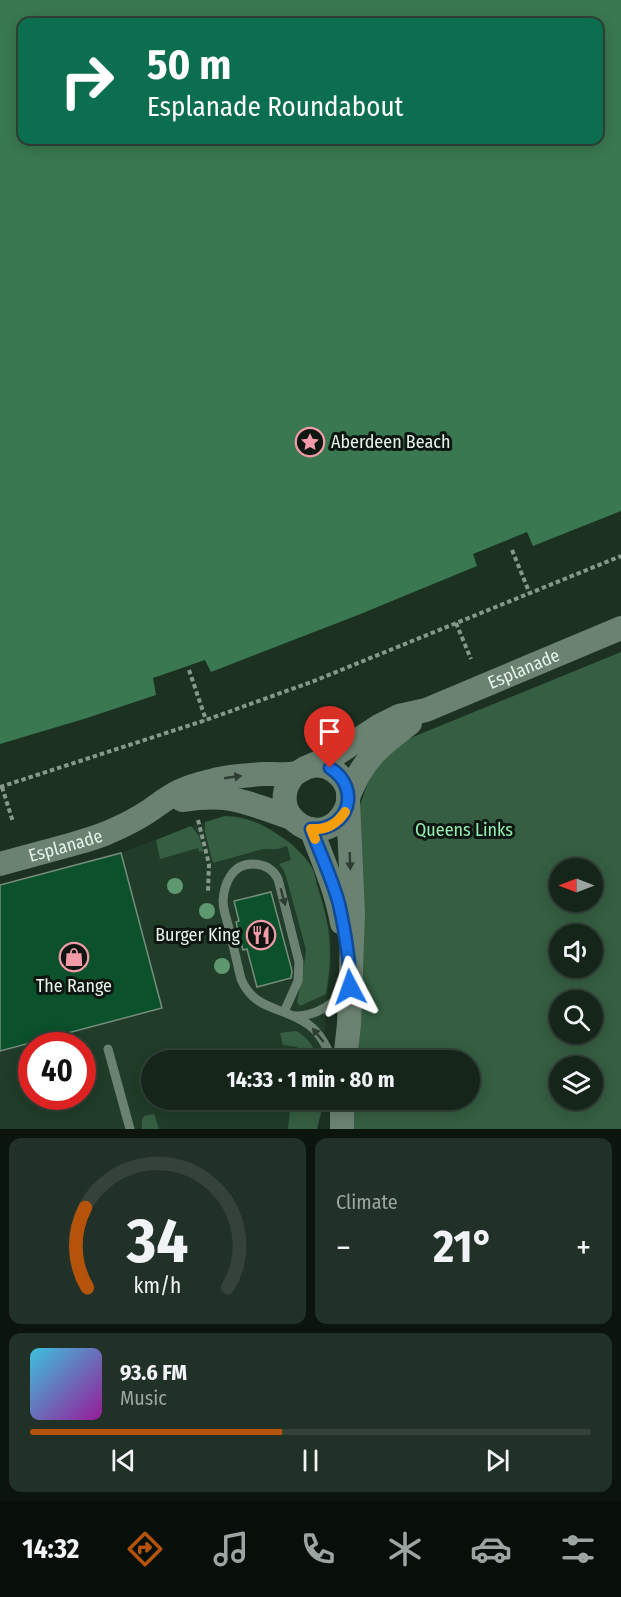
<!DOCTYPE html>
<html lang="en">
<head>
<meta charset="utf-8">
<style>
  :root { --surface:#15251a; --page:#223127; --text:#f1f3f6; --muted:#9da5a2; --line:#344239; --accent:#b45309 }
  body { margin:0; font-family:"Fira Sans Condensed",sans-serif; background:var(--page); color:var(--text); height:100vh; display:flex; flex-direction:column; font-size:22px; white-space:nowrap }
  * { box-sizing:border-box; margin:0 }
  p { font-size:20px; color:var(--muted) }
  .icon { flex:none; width:33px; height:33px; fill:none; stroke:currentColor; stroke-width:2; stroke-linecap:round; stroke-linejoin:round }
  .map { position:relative; height:1129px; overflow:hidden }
  .drawer { display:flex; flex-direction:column; gap:9px; padding:9px; background:#0c140e; flex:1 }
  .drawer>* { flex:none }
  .guide { position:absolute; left:18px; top:18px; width:585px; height:126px; border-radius:12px; box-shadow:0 3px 15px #0003,0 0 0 2px var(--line); background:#0b6e4f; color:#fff; overflow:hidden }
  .needle { width:39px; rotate:270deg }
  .tools { position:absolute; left:549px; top:858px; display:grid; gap:12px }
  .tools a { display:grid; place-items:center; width:54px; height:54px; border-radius:50%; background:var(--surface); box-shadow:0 3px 15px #0003,0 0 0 2px var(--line); font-size:30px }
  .speed { position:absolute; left:18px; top:1032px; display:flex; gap:12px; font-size:30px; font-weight:700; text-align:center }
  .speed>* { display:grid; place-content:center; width:78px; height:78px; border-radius:50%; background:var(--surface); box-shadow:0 3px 15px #0003,0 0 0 2px var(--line); line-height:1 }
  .speed .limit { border:9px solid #d22; background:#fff; color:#111 }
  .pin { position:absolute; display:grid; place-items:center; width:51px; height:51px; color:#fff; margin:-62px -26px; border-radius:50% 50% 50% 0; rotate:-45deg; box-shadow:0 0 6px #0007 }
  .pin .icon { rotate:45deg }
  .me { position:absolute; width:66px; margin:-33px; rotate:356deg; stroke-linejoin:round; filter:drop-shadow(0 0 4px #0008) }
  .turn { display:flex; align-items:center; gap:21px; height:126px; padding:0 30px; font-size:27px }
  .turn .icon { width:78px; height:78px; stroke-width:2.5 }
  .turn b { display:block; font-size:42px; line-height:51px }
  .big { font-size:45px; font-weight:700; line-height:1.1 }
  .drawer .tile { flex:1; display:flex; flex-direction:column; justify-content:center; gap:9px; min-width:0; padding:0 21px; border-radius:12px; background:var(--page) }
  .drawer .dial { align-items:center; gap:0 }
  .dial svg { height:156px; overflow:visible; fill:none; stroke:var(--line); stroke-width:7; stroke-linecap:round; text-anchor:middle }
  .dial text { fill:var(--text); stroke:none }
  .song { display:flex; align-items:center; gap:18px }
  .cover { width:72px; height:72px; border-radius:9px; background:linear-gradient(135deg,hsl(190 70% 55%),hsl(300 70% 35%)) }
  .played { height:6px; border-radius:3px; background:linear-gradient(90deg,var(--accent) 45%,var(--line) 45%) }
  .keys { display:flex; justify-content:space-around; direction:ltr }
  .heat { display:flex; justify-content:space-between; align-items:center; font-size:33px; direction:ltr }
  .drawer .tiles { flex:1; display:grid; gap:9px; grid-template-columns:1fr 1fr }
  .tile:last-child { grid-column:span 2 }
  .trip { position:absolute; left:141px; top:1050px; width:339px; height:60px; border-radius:30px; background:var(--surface); box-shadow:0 3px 15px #0003,0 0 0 2px var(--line); font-weight:700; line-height:60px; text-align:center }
  .menu { display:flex; height:96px; justify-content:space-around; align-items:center; background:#080f0a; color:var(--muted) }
  .menu .icon { width:42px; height:42px }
  .menu .active { color:var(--accent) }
  .menu b { font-size:27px; color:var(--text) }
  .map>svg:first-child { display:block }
  .built { fill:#213c29; fill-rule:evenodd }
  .green { fill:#355e42; fill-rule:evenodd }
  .water { fill:#397850; fill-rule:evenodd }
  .building { fill:#0b512b; stroke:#768d7c; stroke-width:1.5 }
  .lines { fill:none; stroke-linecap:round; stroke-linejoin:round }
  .path { stroke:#87988b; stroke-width:4; stroke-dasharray:4.5 3; stroke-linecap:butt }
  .service { stroke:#6b8272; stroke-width:9 }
  .tertiary { stroke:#6b8272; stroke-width:24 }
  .tree { fill:#5d9870 }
  .oneway { fill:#2e3c32 }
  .route-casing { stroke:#114b97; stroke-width:15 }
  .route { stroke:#1a73e8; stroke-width:10 }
  .slow { stroke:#f59e0b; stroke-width:10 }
  .labels { text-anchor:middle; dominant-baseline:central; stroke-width:6; stroke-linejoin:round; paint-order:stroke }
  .poi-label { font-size:18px; fill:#e6f3e9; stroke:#0d1610; text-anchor:start }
  .street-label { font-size:18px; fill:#e6f3e9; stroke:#0d1610 }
  .park-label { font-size:18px; fill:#92ecaf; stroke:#0d1610 }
</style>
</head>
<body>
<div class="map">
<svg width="621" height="1129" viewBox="0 0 621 1129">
  <rect width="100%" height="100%" fill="#1c3122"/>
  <path class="built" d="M225,816H239L258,822L269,829L292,844L311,866L330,931L331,964L326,1008L324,1060H152V1100H322L321,1113L317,1129H0V885L121,853L191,826ZM32,1046H82V1096H32Z"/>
  <g class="green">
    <path d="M621,652V1129H349L352,1100H470V1060H355L360,805L371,774L382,759L403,741ZM560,868H592V902H560ZM560,934H592V968H560ZM560,1000H592V1034H560ZM560,1066H592V1100H560Z"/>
    <path d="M225,816C245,817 261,823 277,834C290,842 303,853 311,866C315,872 316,881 318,888C331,928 333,952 326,994L300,1006L297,1002L303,972L306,950L287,880L283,869L279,864L291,860L287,846L278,849H263L213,863L205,832V822Z"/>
    <polygon points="191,826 199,836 203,851 199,852 198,848 160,859 156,840"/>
    <path d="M296,1031C310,1039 313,1046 318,1060H296L297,1047L283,1045L280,1033Z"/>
    <polygon points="291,1100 322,1100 321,1113 317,1129 288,1129"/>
    <polygon points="154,1114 159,1129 142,1129 142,1120 144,1116"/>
  </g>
  <path class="water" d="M0,0H621V511L533,546L527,532L473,554L477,566L358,615L211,672L205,660L153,678L156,695L87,718L0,744ZM22,22H598V140H22Z"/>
  <g class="building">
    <polygon points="121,853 162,1008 0,1051 0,885"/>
    <polygon points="271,892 292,971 291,978 257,987 247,949 243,950 236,922 239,921 234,901"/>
  </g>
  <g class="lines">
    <g class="path">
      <polyline points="512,550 530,594"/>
      <polyline points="456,623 471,659"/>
      <polyline points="189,670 206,720"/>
      <polyline points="0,787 206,720 314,681 621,556"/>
      <polyline points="2,787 13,822"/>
      <polyline points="198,820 209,864 208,892"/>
    </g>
    <g class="service">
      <path d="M284,1012L298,981L299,962L278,879C273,869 264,864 252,864C232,864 224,884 223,901C223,910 227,920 229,928C233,945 237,962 241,979C255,1012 284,1006 309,1025C321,1034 327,1048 333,1060"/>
      <path d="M294,1016C317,1016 331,1005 347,990"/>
      <polyline points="108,1049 130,1129"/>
    </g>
    <g class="tertiary">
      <path id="s1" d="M310,766L335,755L379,726L399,716L426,710L621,628"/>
      <path d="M348,796C352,789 355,781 359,774C371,752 391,738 410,723"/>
      <path d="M182,800C196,798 211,797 225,798C248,801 270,811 292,818"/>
      <path d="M311,829C323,860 336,890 342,923"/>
      <path id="s2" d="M0,864C22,858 44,852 66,846C80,842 96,838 109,832C123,826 137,819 149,811C159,804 169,796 180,791C192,785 207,782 219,779C234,776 250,775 265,774C273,774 289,775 296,773C301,771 304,768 308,767C317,764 327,766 334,771C371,797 329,851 295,821C280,808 282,786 296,773"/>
      <polyline points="345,1060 349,1024 353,914 348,802"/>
      <polyline points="342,1100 342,1129"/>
    </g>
  </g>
  <g class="tree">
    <circle cx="175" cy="886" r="8"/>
    <circle cx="207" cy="911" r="8"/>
    <circle cx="222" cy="966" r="8"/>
  </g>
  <defs><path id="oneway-solid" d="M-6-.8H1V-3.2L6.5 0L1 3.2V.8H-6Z" transform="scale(1.5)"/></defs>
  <g class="oneway">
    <use href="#oneway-solid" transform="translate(233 777) rotate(-8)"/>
    <use href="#oneway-solid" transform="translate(350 861) rotate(88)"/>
    <use href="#oneway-solid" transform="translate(283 897) rotate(75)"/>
    <use href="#oneway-solid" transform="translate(318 1035) rotate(-129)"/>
  </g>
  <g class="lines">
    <g class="route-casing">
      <path id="route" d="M330,768C362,788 349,831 311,829C320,853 332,878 339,904C345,931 350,960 350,987"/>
    </g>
    <use href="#route" class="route"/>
    <path class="slow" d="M315,839L311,829C326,830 336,825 345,812"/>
  </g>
  <defs>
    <g id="sight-ring" transform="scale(1.5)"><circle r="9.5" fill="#0d1610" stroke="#f39aa8" stroke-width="1.5"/><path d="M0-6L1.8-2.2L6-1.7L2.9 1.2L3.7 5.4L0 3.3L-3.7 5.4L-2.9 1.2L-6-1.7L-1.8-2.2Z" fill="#f39aa8"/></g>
    <g id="restaurant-ring" transform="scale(1.5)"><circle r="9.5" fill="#0d1610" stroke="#f39aa8" stroke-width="1.5"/><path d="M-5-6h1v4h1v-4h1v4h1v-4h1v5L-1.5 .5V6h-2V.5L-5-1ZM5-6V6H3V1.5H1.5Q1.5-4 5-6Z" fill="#f39aa8"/></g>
    <g id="shop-ring" transform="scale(1.5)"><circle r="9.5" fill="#0d1610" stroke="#f39aa8" stroke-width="1.5"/><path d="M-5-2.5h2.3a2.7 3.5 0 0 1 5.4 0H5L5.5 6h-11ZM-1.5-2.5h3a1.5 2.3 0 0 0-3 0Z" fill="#f39aa8"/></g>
  </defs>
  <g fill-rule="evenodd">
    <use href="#sight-ring" x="310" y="442"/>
    <use href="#restaurant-ring" x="261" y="935"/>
    <use href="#shop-ring" x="74" y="957"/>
  </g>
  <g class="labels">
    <g class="poi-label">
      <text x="331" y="442">Aberdeen Beach</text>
      <text x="240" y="935" text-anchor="end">Burger King</text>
      <text x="74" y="986" text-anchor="middle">The Range</text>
    </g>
    <g class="street-label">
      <text stroke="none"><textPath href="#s1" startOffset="236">Esplanade</textPath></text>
      <text stroke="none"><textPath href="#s2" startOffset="68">Esplanade</textPath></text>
    </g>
    <g class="park-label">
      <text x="464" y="830">Queens Links</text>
    </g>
  </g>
</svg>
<div class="tools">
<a><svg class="needle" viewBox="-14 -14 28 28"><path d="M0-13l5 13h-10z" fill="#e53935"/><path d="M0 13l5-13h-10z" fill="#9da5a2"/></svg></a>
<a><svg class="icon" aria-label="sound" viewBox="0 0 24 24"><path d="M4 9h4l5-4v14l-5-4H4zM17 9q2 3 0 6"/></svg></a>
<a><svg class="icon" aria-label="search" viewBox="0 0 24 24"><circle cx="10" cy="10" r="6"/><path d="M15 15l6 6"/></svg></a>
<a><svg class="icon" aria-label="layers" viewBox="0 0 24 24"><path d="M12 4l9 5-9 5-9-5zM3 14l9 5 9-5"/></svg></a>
</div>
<div class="speed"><div class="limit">40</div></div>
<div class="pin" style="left:330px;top:768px;background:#d93025"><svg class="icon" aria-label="arrive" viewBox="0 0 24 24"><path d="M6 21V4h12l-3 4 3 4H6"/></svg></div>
<svg class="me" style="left:350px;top:987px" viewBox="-20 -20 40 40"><path d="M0-17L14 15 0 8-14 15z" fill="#1a73e8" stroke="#fff" stroke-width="4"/></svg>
<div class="trip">14:33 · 1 min · 80 m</div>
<div class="guide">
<div class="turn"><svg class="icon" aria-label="right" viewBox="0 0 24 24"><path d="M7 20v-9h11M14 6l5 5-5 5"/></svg><div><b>50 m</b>Esplanade Roundabout</div></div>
</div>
</div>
<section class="drawer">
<div class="tiles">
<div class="tile dial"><svg viewBox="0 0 100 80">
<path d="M14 69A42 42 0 1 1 86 69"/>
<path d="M14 69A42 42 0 0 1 13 28" stroke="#b45309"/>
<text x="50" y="56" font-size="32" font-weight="700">34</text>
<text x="50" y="72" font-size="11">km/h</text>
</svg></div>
<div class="tile"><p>Climate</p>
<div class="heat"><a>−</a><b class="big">21°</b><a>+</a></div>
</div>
<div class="tile">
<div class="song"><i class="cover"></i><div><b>93.6 FM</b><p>Music</p></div></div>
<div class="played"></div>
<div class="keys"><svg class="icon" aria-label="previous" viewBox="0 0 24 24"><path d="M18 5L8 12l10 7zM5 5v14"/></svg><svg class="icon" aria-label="pause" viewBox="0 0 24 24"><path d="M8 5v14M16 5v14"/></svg><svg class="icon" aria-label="next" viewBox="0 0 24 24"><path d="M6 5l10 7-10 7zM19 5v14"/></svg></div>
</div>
</div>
</section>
<nav class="menu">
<b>14:32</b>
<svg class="icon active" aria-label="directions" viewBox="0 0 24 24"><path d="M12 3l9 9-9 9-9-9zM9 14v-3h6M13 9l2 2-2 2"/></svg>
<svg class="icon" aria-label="music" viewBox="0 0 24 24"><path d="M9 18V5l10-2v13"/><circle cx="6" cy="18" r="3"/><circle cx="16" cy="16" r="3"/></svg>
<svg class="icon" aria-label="phone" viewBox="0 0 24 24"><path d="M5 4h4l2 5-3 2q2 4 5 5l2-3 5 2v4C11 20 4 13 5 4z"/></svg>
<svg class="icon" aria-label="climate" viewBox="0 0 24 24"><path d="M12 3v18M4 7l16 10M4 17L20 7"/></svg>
<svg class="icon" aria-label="car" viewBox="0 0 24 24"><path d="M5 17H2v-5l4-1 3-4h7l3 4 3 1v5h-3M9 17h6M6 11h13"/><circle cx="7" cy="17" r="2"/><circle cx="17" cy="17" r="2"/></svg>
<svg class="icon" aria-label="filters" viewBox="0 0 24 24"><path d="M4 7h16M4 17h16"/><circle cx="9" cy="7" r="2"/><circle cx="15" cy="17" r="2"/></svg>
</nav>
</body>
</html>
